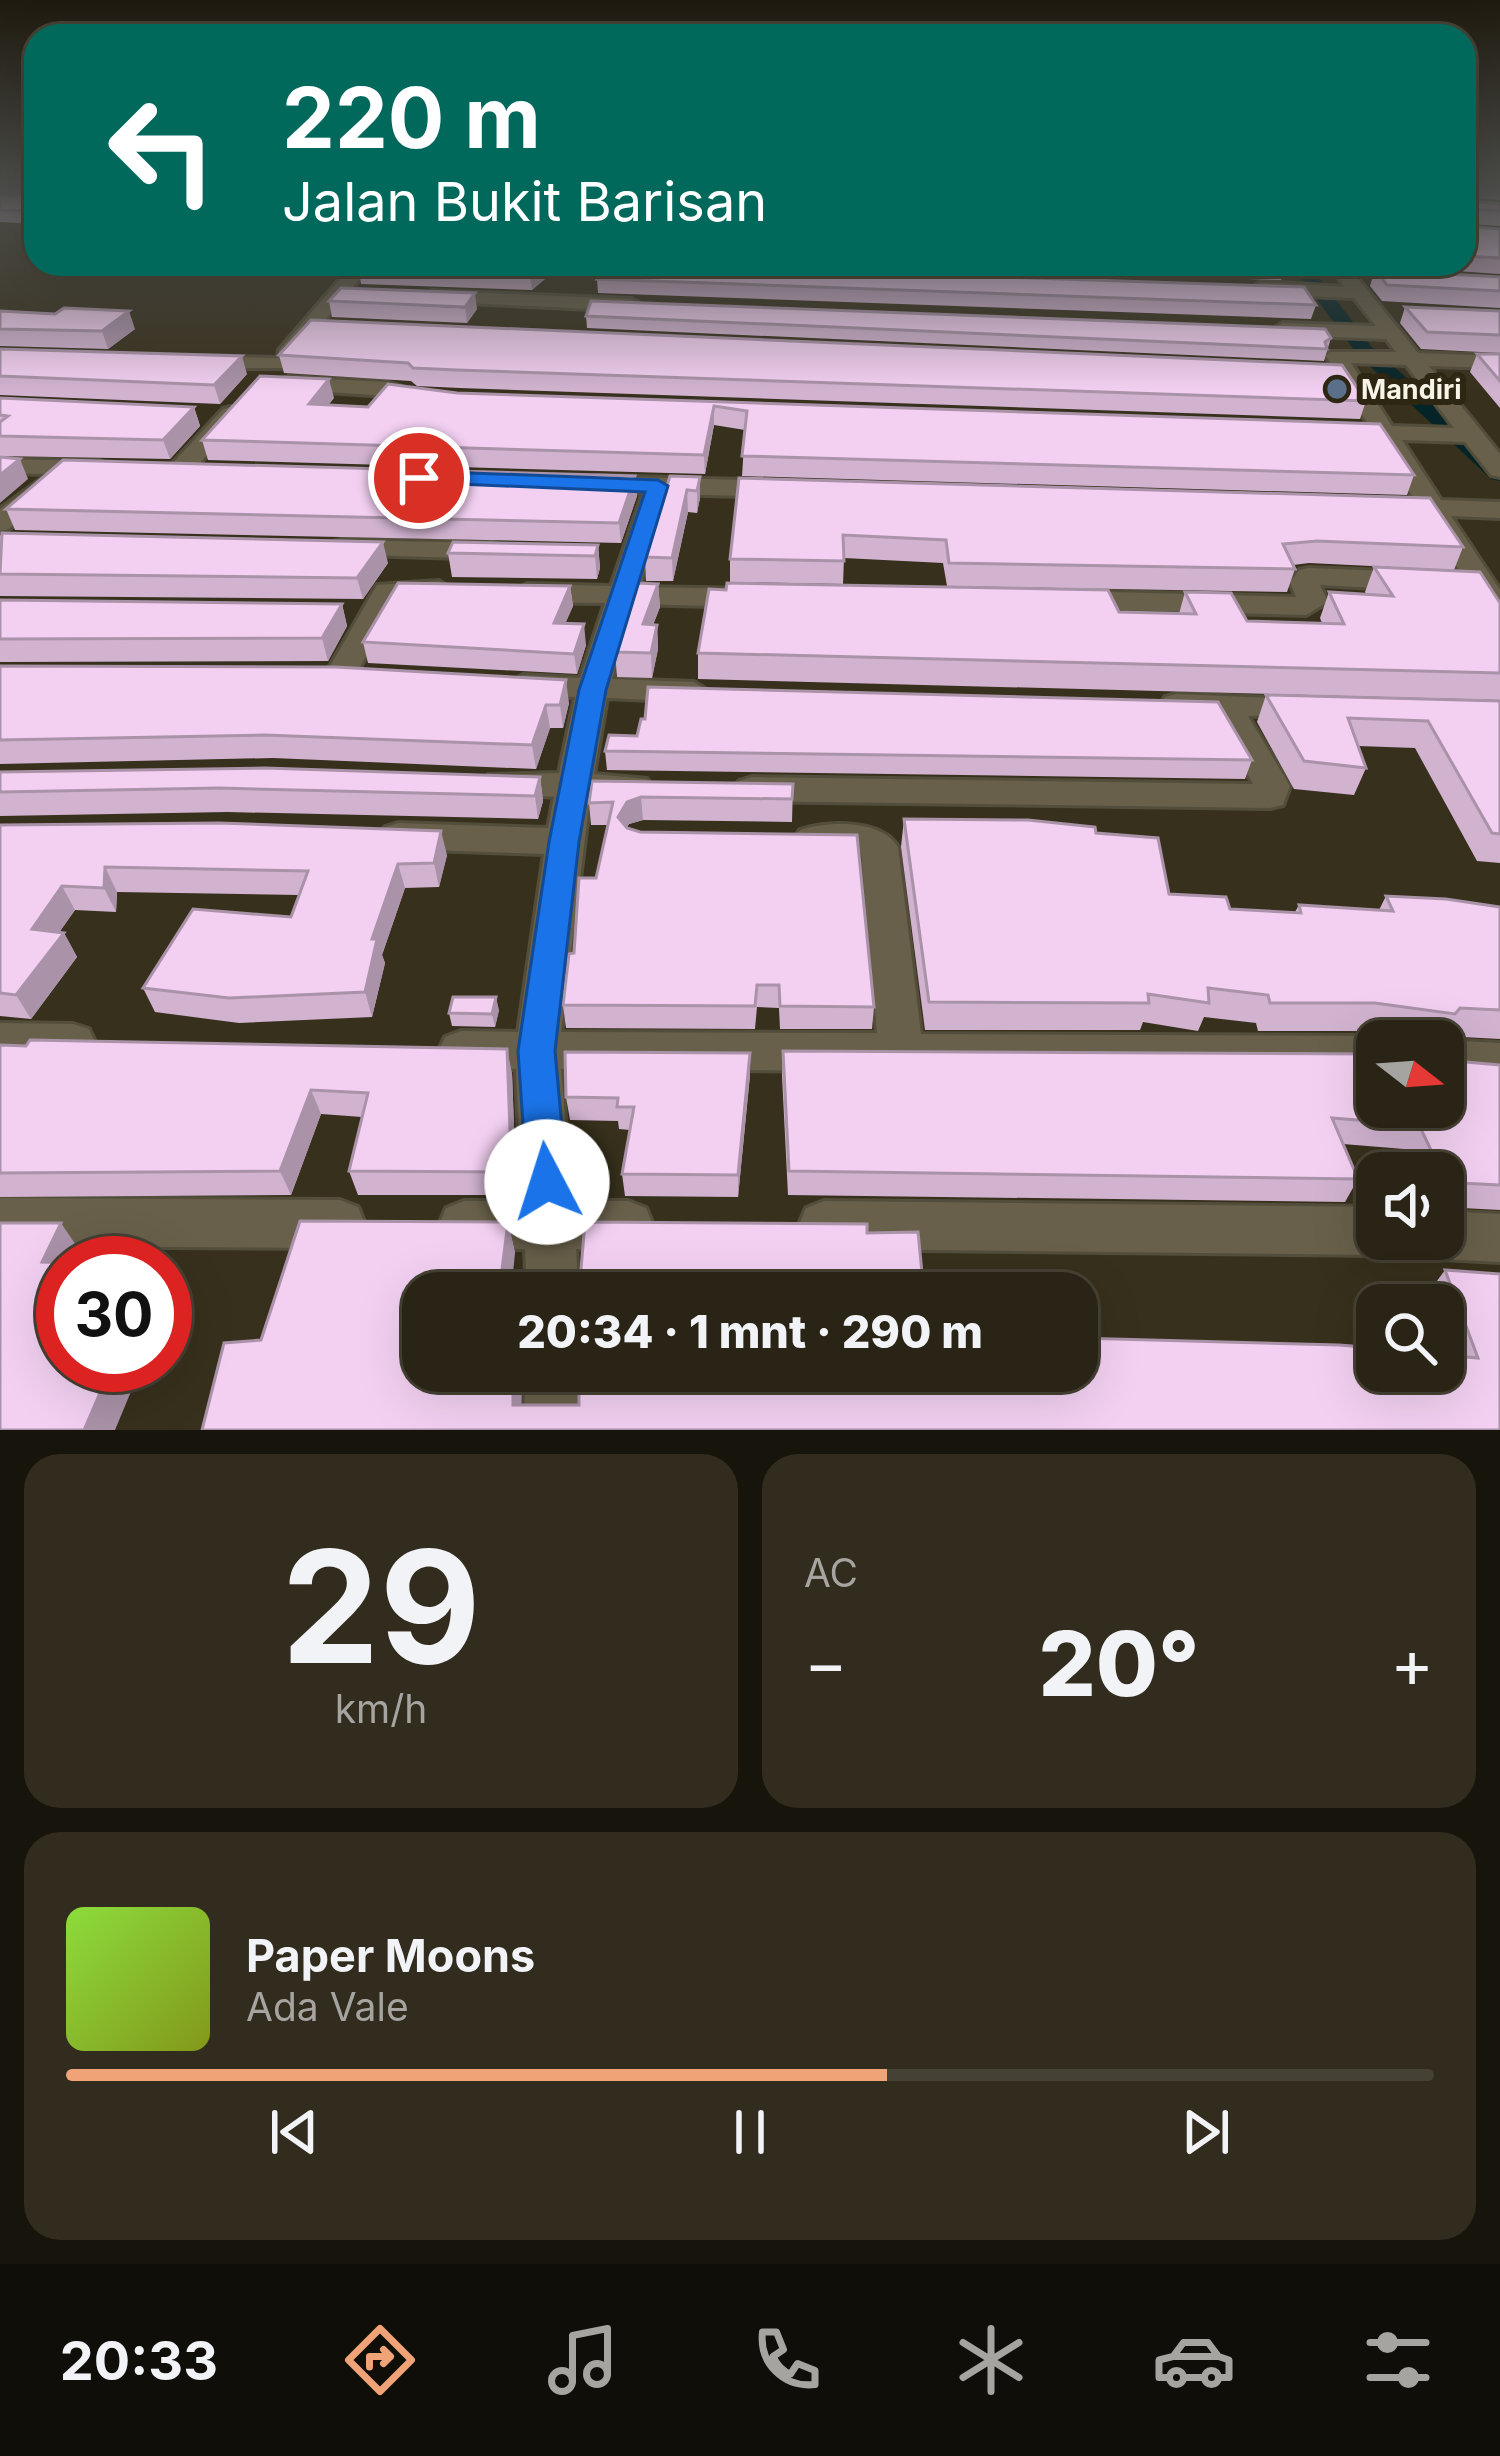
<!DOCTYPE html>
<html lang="id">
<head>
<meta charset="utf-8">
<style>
  :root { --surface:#292415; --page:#312c1e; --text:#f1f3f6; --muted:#a5a4a0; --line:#454134; --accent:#efa377 }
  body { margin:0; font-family:Inter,sans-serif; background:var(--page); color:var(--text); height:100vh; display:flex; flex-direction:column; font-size:45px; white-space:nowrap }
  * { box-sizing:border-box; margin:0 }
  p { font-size:39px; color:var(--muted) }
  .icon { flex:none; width:66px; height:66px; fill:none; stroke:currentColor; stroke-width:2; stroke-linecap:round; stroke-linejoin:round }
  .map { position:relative; height:1430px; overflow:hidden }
  .sheet { display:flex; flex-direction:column; gap:24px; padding:24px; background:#17140c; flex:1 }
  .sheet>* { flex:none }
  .top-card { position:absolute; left:24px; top:24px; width:1452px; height:252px; border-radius:36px; box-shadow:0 12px 48px #0002,0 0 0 3px var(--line); background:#00695c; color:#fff; overflow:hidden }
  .needle { width:78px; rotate:107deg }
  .tools { position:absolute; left:1356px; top:1020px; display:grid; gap:24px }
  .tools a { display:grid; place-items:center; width:108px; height:108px; border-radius:24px; background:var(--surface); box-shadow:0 12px 48px #0002,0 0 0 3px var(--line); font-size:60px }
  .speed { position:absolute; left:36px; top:1236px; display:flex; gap:24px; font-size:60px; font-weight:700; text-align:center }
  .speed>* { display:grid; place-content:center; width:156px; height:156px; border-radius:50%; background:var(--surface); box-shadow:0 12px 48px #0002,0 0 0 3px var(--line); line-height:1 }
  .speed .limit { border:18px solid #d22; background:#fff; color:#111 }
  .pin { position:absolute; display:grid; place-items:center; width:102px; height:102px; color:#fff; margin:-51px; border:6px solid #fff; border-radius:50%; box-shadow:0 3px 12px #0007 }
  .me { position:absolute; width:132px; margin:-66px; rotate:355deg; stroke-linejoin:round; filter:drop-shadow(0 0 9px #0008) }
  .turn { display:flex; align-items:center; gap:42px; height:252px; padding:0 60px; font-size:54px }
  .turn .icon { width:156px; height:156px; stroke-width:2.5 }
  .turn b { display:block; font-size:84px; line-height:102px }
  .big { font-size:90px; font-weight:800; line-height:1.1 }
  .sheet .widget { flex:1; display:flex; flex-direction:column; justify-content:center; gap:18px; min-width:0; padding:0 42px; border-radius:36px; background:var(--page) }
  .sheet .dial { align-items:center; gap:0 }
  .dial b { font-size:156px; line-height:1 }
  .song { display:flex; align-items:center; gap:36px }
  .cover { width:144px; height:144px; border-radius:18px; background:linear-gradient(135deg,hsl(90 70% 55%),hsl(70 70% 35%)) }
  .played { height:12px; border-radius:6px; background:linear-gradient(90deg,var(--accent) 60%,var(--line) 60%) }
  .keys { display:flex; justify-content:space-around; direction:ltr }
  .heat { display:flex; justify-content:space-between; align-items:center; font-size:66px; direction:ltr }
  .sheet .tiles { flex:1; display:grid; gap:24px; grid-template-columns:1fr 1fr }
  .widget:last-child { grid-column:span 2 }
  .trip { position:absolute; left:402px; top:1272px; width:696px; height:120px; border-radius:36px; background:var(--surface); box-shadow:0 12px 48px #0002,0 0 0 3px var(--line); font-weight:800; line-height:120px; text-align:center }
  .menu { display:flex; height:192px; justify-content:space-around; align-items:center; background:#100e08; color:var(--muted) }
  .menu .icon { width:84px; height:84px }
  .menu .selected { color:var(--accent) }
  .menu b { font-size:54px; color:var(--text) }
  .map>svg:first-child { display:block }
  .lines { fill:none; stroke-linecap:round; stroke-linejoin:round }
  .canal { fill:#052427; fill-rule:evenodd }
  .minor-casing { stroke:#534d3b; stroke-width:6 }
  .minor { fill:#68604a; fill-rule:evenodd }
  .wall { fill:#d1b3d0 }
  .shaded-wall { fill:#aa92a9 }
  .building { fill:#f3d0f2; stroke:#aa92a9; stroke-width:3 }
  .route { fill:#1a73e8; stroke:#114b97; stroke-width:3 }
  .service-dot { fill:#5c6f8a; stroke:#2d2612; stroke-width:4.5 }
  .labels { text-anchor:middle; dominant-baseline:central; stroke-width:12; stroke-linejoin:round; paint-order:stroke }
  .far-poi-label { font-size:27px; font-weight:bold; fill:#f8f4e7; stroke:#2d2612; text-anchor:start }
</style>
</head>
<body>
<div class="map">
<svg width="1500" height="1430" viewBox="0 0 1500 1430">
  <rect width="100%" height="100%" fill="#37301c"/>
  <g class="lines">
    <polygon class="canal" points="1291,264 1309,264 1371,346 1500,461 1500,481 1491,479 1357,354"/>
    <g class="minor-casing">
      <g id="minor">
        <polygon points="353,264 372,264 293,358 285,360 284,368 200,368 189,362 200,356 278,358 279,350"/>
        <path d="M1328,264H1346L1418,353L1500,356V368L1429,366L1500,454V477L1491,475L1465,442L1402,440L1441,500L1500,502V518L1451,516L1500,590V622L1490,619L1424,515L1393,514L1380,506L1393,498L1414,499L1378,440L1343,439L1331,432L1343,425L1369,426L1326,356L1329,352H1396L1386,339L1283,335L1273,329L1283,323L1376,326L1354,298L1261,294L1252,288L1261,282L1345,287ZM1351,363L1406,365L1454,428L1392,426Z"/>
        <polygon points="432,291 632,299 642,305 632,311 425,301 423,297"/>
        <polygon points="289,377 387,382 439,399 428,406 387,396 281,389 281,379"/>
        <polygon points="231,407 242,414 239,419 190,474 172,474 169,469 172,464 223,409"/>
        <polygon points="0,459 100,461 112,468 100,475 0,473"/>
        <path d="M596,476L784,481L797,489L784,497L668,494L640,587L751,589L766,598L751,607L634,604L612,679L694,682L710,692L694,702L607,698L594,774L647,779L652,787L647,795L590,798L561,1032L877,1033L861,853L800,848L794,839L800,830C828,821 881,819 898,847L921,1034L1377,1036L1391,1041H1377V1074L561,1069L572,1201H628L646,1208L653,1225L646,1242L628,1249H576L579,1293H527L525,1249H464L446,1242L439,1225L446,1208L464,1201H522L516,1069H461L445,1063L439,1050L445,1037L461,1031L518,1032L544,854L398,849L385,845L379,836L385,827L398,823L548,828L554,797L488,791L482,783L488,775L559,773L575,697L523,695L507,685L523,675L580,678L605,603L527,602L513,593L527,584L611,586L643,493L587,489L583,484Z"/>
        <polygon points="40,480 49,483 53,488 49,493 9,529 0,531 0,509"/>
        <polygon points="342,540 494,543 508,551 494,559 332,554 328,548 332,542"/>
        <polygon points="1309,568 1412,572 1426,581 1412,590 1320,585 1328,602 1306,615 1073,609 1058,600 1073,591 1296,597 1290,582 1299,570"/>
        <polygon points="439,581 453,590 449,596 397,599 352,682 330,682 325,675 377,585"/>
        <polygon points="1177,694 1318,700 1322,707 1318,714 1248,716 1290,786 1283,805 1270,808 752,801 739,797 734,789 739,781 752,777 1253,784 1215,715 1165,711 1161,704 1165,697"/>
        <polygon points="0,1023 73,1024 89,1029 95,1042 89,1055 73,1060 0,1059"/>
        <polygon points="1443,1040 1500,1043 1500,1081 1443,1078"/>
        <polygon points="0,1198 340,1200 358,1207 365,1224 358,1241 340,1248 0,1246"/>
        <polygon points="824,1201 1377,1207 1377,1239 1399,1239 1395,1248 1377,1255 824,1249 806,1242 799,1225 806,1208"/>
        <polygon points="1443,1211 1500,1214 1500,1262 1443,1259 1425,1252 1419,1239 1443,1239"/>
        <polygon points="525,1371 581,1371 582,1430 524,1430"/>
      </g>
    </g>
    <use href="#minor" class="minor"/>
  </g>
  <g class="wall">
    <polygon points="36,192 36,224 0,222 0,195 32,196"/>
    <polygon points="1464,192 1500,192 1500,200 1465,197 1466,200 1500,204 1500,226 1466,224 1466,226 1500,229 1500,274 1352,264 1464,264"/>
    <polygon points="364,264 637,264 640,266 1316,305 1311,319 598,293 597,279 604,267 561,265 532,290 361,284 359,270"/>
    <polygon points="754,264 1282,264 1285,267 1281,280"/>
    <polygon points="1375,270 1500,277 1500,308 1382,301 1370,286"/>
    <polygon points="329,301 477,309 467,323 332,317"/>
    <polygon points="1405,307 1500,311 1500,353 1421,349 1400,323"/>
    <polygon points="0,311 135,329 108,349 0,346"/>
    <polygon points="586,316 1331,338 1324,361 587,328"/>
    <polygon points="0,349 247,374 220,404 0,395"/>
    <polygon points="1477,354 1500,354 1500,408 1470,372"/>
    <polygon points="279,355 1366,401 1360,419 460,388 417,386 411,381 284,373"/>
    <polygon points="457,393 1380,424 1414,475 1407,495 742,476 745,430 714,425 705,474 208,460 202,440 334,398 328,405 368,407"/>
    <polygon points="0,398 194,407 200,426 170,459 0,456"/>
    <polygon points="635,476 637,496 621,543 15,530 6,509"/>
    <polygon points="670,476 700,477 700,498 697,513 688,512 673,581 646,581 645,557"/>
    <polygon points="739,478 1463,547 1454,570 1309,563 1293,565 1295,569 1287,592 947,586 943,563 844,558 843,584 730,582 730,559"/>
    <polygon points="0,535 388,563 363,599 0,596"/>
    <polygon points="598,545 600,568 597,579 452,577 448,553"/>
    <polygon points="1374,567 1500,603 1500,700 698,679 698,653 1119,612 1179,614 1185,592 1247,621 1322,623 1320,618 1329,592 1367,595 1365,592"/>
    <polygon points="658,584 660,607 653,625 657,625 658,649 652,678 617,677 615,652"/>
    <polygon points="570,586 573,606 565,623 586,645 577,674 368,663 363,642"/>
    <polygon points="0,600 342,604 347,626 328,661 0,662"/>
    <polygon points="0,666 569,703 563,728 550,728 536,769 273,758 0,764"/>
    <polygon points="1266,695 1500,701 1500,863 1477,861 1415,748 1358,746 1366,768 1354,795 1294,789 1257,722"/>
    <polygon points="637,736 1252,760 1245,779 607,770 605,751"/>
    <polygon points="0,772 540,777 543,801 538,819 228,812 0,816"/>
    <polygon points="793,784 792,822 643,820 629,824 626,828 874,1007 872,1029 780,1029 779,1008 757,1007 755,1029 566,1028 563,1005 574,953 596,878 608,825 591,825 589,803"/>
    <polygon points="904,819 1096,833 1169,894 1230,909 1295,912 1299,905 1379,910 1386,896 1500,907 1500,1039 1443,1036 1439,1041 1436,1041 1361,1031 1258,1031 1256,1023 1204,1017 1198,1031 1143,1022 1140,1030 925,1030 901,847"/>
    <polygon points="0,825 447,855 439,887 405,888 382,955 385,963 372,1017 239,1023 155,1012 143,988 291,917 299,895 117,892 116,912 75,910 59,932 64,933 77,957 31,1019 0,1016"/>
    <polygon points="499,1010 495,1027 452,1026 449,1013"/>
    <polygon points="0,1045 512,1073 515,1155 512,1195 358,1195 349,1171 362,1117 321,1114 291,1195 0,1197"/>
    <polygon points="783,1051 1500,1065 1500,1210 1443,1207 1443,1173 1415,1173 1404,1149 1343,1144 1358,1179 1345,1202 788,1195 782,1076"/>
    <polygon points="750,1075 738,1197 625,1196 622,1174 630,1130 619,1129 618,1121 570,1120 566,1097"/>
    <polygon points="508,1222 515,1253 423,1293 522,1371 521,1405 579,1405 1443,1371 1443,1305 1425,1305 1423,1300 1445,1270 1500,1274 1500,1430 202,1430 261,1340"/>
  </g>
  <g class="shaded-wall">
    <polygon points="545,264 561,265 532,290 530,277"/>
    <polygon points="475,293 477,309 467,323 465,307"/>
    <polygon points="129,311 135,329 108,349 102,331"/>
    <polygon points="242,356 247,374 220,404 214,385"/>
    <polygon points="329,379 334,398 314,423 309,404"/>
    <polygon points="714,406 714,425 705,474 704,455"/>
    <polygon points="194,407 200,426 170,459 163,440"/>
    <polygon points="20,459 28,479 0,503 0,475"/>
    <polygon points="635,476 637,496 621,543 619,523"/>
    <polygon points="700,477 700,498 697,513 697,491"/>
    <polygon points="687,490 688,512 673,581 672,558"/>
    <polygon points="383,542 388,563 363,599 357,578"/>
    <polygon points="598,545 600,568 597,579 595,556"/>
    <polygon points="658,584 660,607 644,648 643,624"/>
    <polygon points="570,586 573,606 557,643 554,623"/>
    <polygon points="342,604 347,626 328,661 322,638"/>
    <polygon points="584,624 586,645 577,674 574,654"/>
    <polygon points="657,625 658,649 652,678 651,653"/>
    <polygon points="566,680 569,703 563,728 560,705"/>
    <polygon points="546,705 550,728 536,769 532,745"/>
    <polygon points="540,777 543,801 538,819 535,796"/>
    <polygon points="641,797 643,820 629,824 620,839 618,817 627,802"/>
    <polygon points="441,831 447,855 439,887 434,863"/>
    <polygon points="398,864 405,888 382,955 385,963 372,1017 365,992 372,939"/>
    <polygon points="105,867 117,892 116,912 104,888"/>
    <polygon points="62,886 75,910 45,953 32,929"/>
    <polygon points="64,933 77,957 31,1019 16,995"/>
    <polygon points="496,997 499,1010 495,1027 492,1014"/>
    <polygon points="507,1049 512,1073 515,1155 512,1195 506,1172"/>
    <polygon points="750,1053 750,1075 738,1197 738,1175"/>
    <polygon points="311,1090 321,1114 291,1195 280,1171"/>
    <polygon points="508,1222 515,1253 511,1293 499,1293"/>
    <polygon points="61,1223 80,1251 75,1263 42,1262"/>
    <polygon points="165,1284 171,1293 165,1307"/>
    <polygon points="112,1365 142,1365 115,1430 84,1430"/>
    <polygon points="513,1371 522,1371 521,1430 513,1405"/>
  </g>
  <g class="building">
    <polygon points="36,192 36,211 0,210 0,195 32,196"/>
    <polygon points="1464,192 1466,200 1500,204 1500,211 1469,209 1465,214 1466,226 1500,229 1500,258 1464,256"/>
    <polygon points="364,264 545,264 530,277 359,270"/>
    <polygon points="606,264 1304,287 1316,305 597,279"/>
    <polygon points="1182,264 1282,264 1285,267"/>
    <polygon points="1375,270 1500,277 1500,291 1387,285"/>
    <polygon points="341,288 475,293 465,307 329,301"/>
    <polygon points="591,301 1325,329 1331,338 1325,342 1327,349 586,316"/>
    <polygon points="1405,307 1500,311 1500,335 1427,332"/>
    <polygon points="64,308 129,311 102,331 0,329 0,311 55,314"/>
    <polygon points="311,320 1342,365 1366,401 457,370 413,368 408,363 279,355"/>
    <polygon points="0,349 242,356 214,385 0,376"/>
    <polygon points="1477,354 1500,354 1500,381"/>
    <polygon points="260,376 329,379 309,404 368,407 388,384 457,393 1380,424 1414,475 742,456 747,411 714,406 704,455 202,440"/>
    <polygon points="0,398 194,407 163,440 0,436 0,422 8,416 0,415"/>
    <polygon points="0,457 20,459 0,475"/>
    <polygon points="63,460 635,476 619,523 6,509"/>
    <polygon points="670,476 700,477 697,491 687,490 672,558 645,557"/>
    <polygon points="739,478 1430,498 1463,547 1317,541 1283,544 1295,569 949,563 946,540 843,535 844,561 730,559"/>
    <polygon points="2,533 383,542 357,578 0,574"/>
    <polygon points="453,542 598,545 595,556 448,553"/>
    <polygon points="1374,567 1480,572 1500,603 1500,673 698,653 709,589 726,590 727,583 1108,590 1119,612 1196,614 1185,592 1231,593 1247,621 1344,624 1329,592 1393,596"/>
    <polygon points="398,583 570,586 554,623 584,624 574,654 363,642"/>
    <polygon points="637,583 658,584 643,624 657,625 651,653 615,652"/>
    <polygon points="0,600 342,604 322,638 0,639"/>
    <polygon points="0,666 335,667 566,680 560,705 546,705 532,745 265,735 0,740"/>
    <polygon points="648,687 1218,702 1252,760 605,751 609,735 637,736 641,719 645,719"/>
    <polygon points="1266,695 1500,701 1500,834 1492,833 1428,721 1348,718 1366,768 1304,761"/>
    <polygon points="265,768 540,777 535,796 219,788 0,792 0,772"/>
    <polygon points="592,781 793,784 792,799 641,797 627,802 618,817 627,828 640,832 857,835 874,1007 780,1006 779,985 757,985 755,1006 563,1005 569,954 574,953 579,878 596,878 613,802 589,803"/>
    <polygon points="904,819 1028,820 1095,827 1096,833 1158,838 1169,894 1226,897 1230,909 1301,913 1299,905 1393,911 1386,896 1446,899 1500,907 1500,1010 1460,1008 1455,1014 1375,1003 1270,1003 1268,995 1208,988 1209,1003 1148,994 1149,1003 929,1002"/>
    <polygon points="219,823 441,831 434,863 398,864 372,939 377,939 365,992 229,998 143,988 193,909 291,917 308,871 105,867 104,888 62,886 32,929 64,933 16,995 0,993 0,825"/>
    <polygon points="453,997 496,997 492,1014 449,1013"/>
    <polygon points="30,1040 507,1049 510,1131 506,1172 349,1171 368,1093 311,1090 280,1171 0,1173 0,1045 26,1046"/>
    <polygon points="783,1051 1377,1054 1377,1107 1443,1107 1443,1060 1500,1065 1500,1185 1460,1183 1452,1194 1419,1125 1332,1118 1358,1179 789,1171"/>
    <polygon points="565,1052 750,1053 738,1175 622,1174 634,1107 617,1107 618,1098 566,1097"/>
    <polygon points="300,1221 508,1222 499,1293 423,1293 423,1371 513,1371 513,1405 579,1405 579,1371 1077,1371 1077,1338 1339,1345 1377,1348 1377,1371 1443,1371 1443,1355 1478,1358 1445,1270 1500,1274 1500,1430 202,1430 224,1343 261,1340"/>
    <polygon points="585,1222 867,1224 867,1233 918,1232 924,1293 579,1293"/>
    <polygon points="0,1223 61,1223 42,1262 74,1263 63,1263 63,1365 112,1365 84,1430 0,1430"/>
  </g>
  <linearGradient id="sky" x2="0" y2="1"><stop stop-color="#1e1a0f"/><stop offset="0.49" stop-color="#4d4e4b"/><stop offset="1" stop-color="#4d4e4b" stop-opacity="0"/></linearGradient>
  <rect width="1500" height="392" fill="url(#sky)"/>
  <polygon class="route" points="419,471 658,480 668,486 606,690 579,842 555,1051 567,1182 561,1195 547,1200 533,1195 527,1182 518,1051 549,842 579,690 645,492 412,482 412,473"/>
  <circle class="service-dot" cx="1337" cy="389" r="12"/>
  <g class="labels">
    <g class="far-poi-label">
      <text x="1361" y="389">Mandiri</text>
    </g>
  </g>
</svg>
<div class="tools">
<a><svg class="needle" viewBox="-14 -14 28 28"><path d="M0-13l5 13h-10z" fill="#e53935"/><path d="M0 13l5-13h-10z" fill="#a5a4a0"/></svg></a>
<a><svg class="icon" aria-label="sound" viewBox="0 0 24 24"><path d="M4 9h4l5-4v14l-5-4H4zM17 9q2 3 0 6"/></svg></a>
<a><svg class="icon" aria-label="search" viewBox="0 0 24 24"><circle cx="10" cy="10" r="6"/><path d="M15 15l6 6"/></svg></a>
</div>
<div class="speed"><div class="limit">30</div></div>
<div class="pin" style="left:419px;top:478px;background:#d93025"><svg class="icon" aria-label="arrive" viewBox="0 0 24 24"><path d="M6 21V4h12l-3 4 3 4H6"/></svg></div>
<svg class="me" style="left:547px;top:1182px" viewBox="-20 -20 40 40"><circle r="19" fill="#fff"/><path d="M0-13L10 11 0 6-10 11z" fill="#1a73e8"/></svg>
<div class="trip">20:34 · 1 mnt · 290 m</div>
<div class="top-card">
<div class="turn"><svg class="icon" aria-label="left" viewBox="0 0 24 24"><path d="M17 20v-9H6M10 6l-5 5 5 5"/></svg><div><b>220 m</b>Jalan Bukit Barisan</div></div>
</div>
</div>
<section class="sheet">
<div class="tiles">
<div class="widget dial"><b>29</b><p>km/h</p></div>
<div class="widget"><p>AC</p>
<div class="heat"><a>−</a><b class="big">20°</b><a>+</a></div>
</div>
<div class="widget">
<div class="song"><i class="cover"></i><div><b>Paper Moons</b><p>Ada Vale</p></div></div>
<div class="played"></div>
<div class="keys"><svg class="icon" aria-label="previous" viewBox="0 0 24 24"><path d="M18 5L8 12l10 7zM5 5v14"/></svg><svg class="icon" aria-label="pause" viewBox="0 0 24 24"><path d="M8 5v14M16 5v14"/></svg><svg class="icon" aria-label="next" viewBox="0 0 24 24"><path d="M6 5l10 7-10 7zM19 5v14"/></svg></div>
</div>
</div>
</section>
<nav class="menu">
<b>20:33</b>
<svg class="icon selected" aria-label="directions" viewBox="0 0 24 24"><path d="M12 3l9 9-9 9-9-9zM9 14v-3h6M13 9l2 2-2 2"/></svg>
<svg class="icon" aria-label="music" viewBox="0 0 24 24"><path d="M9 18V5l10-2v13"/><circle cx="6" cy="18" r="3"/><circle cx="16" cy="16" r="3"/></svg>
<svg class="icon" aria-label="phone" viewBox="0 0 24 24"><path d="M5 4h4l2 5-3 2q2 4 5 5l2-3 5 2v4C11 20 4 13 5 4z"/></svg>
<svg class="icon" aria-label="climate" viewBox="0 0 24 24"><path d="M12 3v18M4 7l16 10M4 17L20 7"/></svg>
<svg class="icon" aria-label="car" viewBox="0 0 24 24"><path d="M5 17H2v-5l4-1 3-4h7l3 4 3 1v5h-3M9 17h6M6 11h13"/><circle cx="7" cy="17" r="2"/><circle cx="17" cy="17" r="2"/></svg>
<svg class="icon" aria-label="filters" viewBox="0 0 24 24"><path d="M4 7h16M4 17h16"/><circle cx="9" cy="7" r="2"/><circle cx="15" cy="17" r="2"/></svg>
</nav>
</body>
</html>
